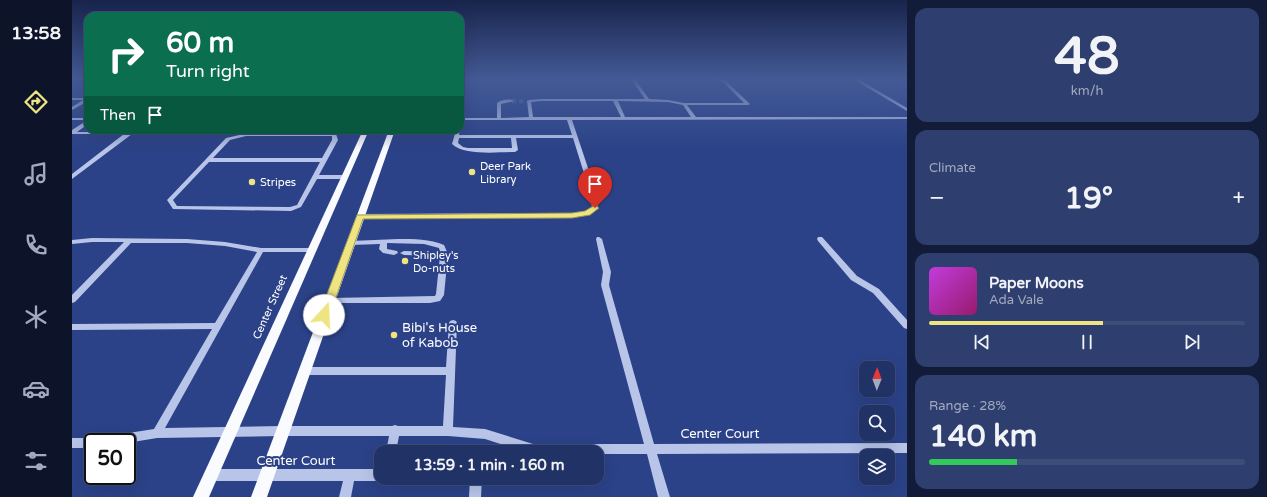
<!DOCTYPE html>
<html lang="en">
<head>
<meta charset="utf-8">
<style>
  :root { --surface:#203266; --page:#2d3e6f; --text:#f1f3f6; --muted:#a2aabf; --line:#3d4d7a; --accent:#eee481 }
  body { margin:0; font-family:"Varela Round",sans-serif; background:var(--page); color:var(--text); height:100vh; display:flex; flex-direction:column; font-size:15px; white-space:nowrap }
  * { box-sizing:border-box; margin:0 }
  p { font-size:13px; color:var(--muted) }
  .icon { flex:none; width:22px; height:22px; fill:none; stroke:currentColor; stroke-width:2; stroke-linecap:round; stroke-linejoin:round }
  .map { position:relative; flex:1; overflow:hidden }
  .side { display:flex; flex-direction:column; gap:8px; padding:8px; background:#121c38; width:360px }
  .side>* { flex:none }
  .top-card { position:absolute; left:12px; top:12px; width:380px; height:122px; border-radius:12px; box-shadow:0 4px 16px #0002,0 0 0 1px var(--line); background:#0b6e4f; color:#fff; overflow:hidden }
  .needle { width:26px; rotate:1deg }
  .fabs { position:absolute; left:787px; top:361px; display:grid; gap:8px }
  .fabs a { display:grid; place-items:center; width:36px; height:36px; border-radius:8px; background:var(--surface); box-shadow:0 4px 16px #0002,0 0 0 1px var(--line); font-size:20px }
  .speed { position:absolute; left:12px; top:433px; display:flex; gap:8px; font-size:20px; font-weight:700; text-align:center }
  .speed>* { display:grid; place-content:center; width:52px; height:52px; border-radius:50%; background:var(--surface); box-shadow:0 4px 16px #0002,0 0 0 1px var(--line); line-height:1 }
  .speed .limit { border:2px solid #111; border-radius:6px; background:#fff; color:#111 }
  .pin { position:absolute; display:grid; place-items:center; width:34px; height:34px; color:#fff; margin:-41px -17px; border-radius:50% 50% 50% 0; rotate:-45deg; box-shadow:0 0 4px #0007 }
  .pin .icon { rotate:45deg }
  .me { position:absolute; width:44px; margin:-22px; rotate:20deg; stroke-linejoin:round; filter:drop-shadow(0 0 3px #0008) }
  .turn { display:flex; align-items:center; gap:14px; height:84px; padding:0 16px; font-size:18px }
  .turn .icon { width:52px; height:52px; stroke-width:2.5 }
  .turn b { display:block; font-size:28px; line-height:34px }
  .then { display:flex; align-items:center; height:38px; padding:0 16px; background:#0003; gap:8px; font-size:15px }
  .big { font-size:30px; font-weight:800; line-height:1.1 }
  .side .tile { flex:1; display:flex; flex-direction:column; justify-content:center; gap:6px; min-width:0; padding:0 14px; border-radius:12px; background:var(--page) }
  .side .dial { align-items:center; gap:0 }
  .dial b { font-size:52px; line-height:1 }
  .song { display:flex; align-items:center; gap:12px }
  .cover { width:48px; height:48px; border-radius:6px; background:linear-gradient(135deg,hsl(290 70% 55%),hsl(320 70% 35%)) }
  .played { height:4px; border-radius:2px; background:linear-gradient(90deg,var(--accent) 55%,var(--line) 55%) }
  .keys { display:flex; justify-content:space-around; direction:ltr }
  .heat { display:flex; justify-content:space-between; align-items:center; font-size:22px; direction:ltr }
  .charge { height:6px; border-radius:3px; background:linear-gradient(90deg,#34c759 28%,var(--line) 0) }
  .trip { position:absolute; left:302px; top:445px; width:230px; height:40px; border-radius:12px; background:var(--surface); box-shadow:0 4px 16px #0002,0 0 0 1px var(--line); font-weight:800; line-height:40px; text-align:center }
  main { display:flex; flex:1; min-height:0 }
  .tabs { display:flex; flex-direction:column; width:72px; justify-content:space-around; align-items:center; background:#0d1429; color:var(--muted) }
  .tabs .icon { width:28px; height:28px }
  .tabs .current { color:var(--accent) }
  .tabs b { font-size:18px; color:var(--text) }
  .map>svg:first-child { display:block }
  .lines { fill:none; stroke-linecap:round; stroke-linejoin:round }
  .minor-tunnel { stroke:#4b5e9a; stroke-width:4.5; stroke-dasharray:4.5 2.5; stroke-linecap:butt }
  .minor { fill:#b8c5e8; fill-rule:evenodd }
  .major { fill:#fafbfe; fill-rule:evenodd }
  .route { fill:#eee481; stroke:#9b9454 }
  .poi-dot { fill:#eee481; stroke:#2b4288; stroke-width:1.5 }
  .labels { text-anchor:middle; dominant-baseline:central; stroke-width:4; stroke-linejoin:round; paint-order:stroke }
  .poi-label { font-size:11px; fill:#fff; stroke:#2b4288; text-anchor:start }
  .street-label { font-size:11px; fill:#fff; stroke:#2b4288 }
  .near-poi-label { font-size:13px; fill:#fff; stroke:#2b4288; text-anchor:start }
  .near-street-label { font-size:13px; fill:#fff; stroke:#2b4288 }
</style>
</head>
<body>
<main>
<nav class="tabs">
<b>13:58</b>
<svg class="icon current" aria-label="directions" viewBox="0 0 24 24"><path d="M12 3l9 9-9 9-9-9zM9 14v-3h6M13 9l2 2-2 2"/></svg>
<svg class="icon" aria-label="music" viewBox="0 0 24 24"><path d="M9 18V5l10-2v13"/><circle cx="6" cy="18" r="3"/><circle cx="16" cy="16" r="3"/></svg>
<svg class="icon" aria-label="phone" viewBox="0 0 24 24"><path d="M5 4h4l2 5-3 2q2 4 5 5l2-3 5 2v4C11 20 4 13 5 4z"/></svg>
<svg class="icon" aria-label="climate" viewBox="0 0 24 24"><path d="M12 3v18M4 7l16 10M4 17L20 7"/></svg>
<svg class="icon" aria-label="car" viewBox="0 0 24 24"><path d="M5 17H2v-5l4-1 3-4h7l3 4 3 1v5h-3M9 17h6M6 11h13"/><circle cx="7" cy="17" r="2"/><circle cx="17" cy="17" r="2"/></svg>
<svg class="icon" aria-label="filters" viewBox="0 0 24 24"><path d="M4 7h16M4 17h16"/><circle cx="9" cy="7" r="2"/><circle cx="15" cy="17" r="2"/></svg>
</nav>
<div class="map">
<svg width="835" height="497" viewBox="0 0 835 497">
  <rect width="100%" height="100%" fill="#2b4288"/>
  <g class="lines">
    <polyline class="minor-tunnel" points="440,101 453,101"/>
    <g class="minor">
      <path d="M562,79H569L566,80L565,82L577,99L596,100L612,103H672L652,83L644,79H649L654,81L678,104L676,105H615L624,117H835V119L500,120L522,186L526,208L517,214L500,217L288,218L285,216L288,214L500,213L513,211L520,207L516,186L501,138H444L446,150L443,152C426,152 393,156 380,144L384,130L388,129L387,135H500L495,120H388V118H425V103C429,100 437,98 442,101L429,104V118L457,117L455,101L457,100L469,99H573L561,82ZM469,101H541L549,117H461L459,102ZM546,101L596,102L611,105L619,117H553ZM387,138H439L440,148H396L391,147L386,143Z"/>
      <polygon points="781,79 786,79 835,108 835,111"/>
      <polygon points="0,98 16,98 16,101 0,110 0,107 11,100 0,100"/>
      <rect x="0" y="118" width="16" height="2"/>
      <polygon points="14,121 16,121 16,124 5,132 56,132 58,130 63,130 60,134 0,179 0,174 52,134 0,134 0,130"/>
      <path d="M175,130H180L178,134H264L266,140L247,175H273L276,177L273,179H245L229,207L219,211L101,209L95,200L96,199L154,138L172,134ZM174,136H260V140L250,158H141L158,140ZM137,162H248L225,205L218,207L105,206L101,200Z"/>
      <polygon points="525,237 527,237 530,239 539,272 537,285 582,444 835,443 835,453 585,454 598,497 586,497 575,454 525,454 525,452 454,452 413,439 376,436 327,436 324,452 314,452 317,436 210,436 85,438 55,443 55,442 21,442 21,448 0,448 0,438 21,438 25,439 26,442 27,438 31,437 82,429 140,329 0,330 0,324 143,323 185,252 153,246 115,243 59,243 3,302 0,303 0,295 52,242 20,242 0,244 0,240 20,238 115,239 153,242 189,248 240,248 244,250 240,252 191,252 93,428 210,426 320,426 323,425 326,426 371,426 374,375 232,375 229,374 227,371 229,368 232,367 374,367 377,323 378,321 381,320 384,321 385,323 381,427 413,429 461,444 572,444 529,285 531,272 524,239"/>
      <polygon points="746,237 750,237 785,276 807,289 835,320 835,329 832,328 801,293 779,280 746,241 745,239"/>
      <path d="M326,239C342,239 358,239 372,245L376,254L372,295L368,301L358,303H255L254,301L255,299L258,298L363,296L364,294L368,256L332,255L328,253L332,251L368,252L367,248L352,244L315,243V249L325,251L326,253L322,255L311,253L307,249L308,244L279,245L276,243L279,241Z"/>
      <polygon points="139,469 309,469 309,478 313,478 309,481 282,481 279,497 267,497 271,481 139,481 135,479 133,475 135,471"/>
      <polygon points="398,478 410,478 409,497 397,497"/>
    </g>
    <g class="major">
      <polygon points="291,130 297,130 137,497 121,497"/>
      <polygon points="317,130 323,130 195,497 179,497"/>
    </g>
  </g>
  <linearGradient id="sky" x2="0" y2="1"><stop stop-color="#18244b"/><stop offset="0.53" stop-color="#445a96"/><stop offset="1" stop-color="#445a96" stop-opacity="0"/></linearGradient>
  <rect width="835" height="149" fill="url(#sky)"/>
  <polygon class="route" points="523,205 527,208 518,215 500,218 291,219 258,315 256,318 249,318 247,315 285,215 500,213 513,211"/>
  <g class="poi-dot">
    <circle cx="400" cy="172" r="4"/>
    <circle cx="180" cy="182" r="4"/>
    <circle cx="333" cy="261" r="4"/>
    <circle cx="322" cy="335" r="4"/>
  </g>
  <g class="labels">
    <g class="poi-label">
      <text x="408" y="166">Deer Park<tspan x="408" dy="13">Library</tspan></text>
      <text x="188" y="182">Stripes</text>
      <text x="341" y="255">Shipley's<tspan x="341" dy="13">Do-nuts</tspan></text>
    </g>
    <g class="street-label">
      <text transform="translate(198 307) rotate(-66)">Center Street</text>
    </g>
    <g class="near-poi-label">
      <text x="330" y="328">Bibi's House<tspan x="330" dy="15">of Kabob</tspan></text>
    </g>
    <g class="near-street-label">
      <text x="648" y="434">Center Court</text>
      <text x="224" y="461">Center Court</text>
    </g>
  </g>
</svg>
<div class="fabs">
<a><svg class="needle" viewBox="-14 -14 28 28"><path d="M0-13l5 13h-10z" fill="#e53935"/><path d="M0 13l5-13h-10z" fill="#a2aabf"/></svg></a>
<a><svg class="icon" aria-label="search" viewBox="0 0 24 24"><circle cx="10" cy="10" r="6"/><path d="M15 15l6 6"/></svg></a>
<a><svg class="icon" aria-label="layers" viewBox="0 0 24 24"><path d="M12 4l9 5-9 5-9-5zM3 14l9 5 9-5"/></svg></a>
</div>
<div class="speed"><div class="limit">50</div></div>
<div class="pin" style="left:523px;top:208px;background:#d93025"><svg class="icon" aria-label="arrive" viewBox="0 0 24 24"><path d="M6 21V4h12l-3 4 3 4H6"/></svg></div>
<svg class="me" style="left:252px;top:315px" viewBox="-20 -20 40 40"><circle r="19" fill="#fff"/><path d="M0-13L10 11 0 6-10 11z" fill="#eee481"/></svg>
<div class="trip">13:59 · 1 min · 160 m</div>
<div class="top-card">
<div class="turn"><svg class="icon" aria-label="right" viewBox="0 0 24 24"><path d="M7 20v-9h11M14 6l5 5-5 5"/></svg><div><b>60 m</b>Turn right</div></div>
<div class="then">Then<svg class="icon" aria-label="arrive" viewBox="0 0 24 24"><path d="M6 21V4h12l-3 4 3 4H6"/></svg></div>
</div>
</div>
<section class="side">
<div class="tile dial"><b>48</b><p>km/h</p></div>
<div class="tile"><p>Climate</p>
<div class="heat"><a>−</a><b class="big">19°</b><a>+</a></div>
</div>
<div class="tile">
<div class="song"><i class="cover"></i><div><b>Paper Moons</b><p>Ada Vale</p></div></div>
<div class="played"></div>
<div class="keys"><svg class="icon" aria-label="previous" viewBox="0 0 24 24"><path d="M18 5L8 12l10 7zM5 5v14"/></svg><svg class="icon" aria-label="pause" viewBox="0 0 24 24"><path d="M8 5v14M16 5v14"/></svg><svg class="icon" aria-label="next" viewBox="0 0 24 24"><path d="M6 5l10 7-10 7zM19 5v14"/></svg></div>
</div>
<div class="tile"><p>Range · 28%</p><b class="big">140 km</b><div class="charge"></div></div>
</section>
</main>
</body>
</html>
